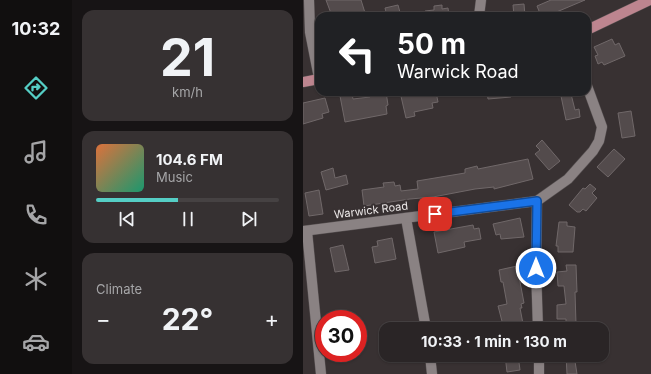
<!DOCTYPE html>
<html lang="en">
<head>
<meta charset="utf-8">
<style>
  :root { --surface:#2a2526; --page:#363132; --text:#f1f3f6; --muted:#a5a5a7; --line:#464243; --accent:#55cec5 }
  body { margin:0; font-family:Inter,sans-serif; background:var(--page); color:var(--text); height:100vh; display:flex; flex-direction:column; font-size:15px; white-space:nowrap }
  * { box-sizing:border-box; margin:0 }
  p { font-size:13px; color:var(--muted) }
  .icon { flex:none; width:22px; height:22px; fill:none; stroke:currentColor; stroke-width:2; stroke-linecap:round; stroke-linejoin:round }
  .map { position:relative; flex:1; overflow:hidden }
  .panel { display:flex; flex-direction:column; gap:10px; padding:10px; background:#171415; width:231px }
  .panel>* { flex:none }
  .guide { position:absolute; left:12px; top:12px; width:276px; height:84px; border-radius:12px; box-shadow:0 1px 3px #0004,0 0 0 1px var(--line); background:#202124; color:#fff; overflow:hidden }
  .speed { position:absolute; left:12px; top:310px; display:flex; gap:8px; font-size:20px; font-weight:700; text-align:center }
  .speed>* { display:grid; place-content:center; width:52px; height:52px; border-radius:50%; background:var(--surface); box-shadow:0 1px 3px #0004,0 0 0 1px var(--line); line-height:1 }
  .speed .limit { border:6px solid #d22; background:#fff; color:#111 }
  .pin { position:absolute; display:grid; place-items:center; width:34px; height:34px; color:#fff; margin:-17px; border-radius:8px; box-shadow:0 2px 6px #0006 }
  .me { position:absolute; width:44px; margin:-22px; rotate:0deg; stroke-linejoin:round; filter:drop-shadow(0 0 3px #0008) }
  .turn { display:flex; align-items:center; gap:14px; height:84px; padding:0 16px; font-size:18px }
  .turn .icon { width:52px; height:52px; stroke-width:2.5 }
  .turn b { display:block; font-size:28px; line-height:34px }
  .big { font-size:30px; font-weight:700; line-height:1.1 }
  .panel .tile { flex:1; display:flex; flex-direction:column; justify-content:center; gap:6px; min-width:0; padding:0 14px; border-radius:12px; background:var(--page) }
  .panel .dial { align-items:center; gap:0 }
  .dial b { font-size:52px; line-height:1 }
  .song { display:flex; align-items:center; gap:12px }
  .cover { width:48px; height:48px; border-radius:6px; background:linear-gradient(135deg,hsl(20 70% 55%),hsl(160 70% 35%)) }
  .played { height:4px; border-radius:2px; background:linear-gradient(90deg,var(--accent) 45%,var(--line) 45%) }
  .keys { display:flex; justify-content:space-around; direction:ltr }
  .heat { display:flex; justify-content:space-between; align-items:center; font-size:22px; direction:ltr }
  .trip { position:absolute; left:76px; top:322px; width:230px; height:40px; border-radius:12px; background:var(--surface); box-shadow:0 1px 3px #0004,0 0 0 1px var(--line); font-weight:700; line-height:40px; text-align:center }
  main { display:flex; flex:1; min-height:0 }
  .dock { display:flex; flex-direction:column; width:72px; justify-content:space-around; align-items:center; background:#110f0f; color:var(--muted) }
  .dock .icon { width:28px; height:28px }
  .dock .selected { color:var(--accent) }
  .dock b { font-size:18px; color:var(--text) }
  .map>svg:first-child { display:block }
  .building { fill:#534b4c; stroke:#706869 }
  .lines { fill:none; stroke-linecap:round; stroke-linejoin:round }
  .minor-casing { stroke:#554f50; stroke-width:11 }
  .major-casing { stroke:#554f50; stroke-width:11 }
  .minor { stroke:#8a8283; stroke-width:10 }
  .major { stroke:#bd858f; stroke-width:10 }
  .route-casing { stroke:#114b97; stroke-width:10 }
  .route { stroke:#1a73e8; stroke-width:7 }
  .labels { text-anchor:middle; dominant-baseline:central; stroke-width:4; stroke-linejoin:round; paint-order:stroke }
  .street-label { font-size:11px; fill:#ece8e8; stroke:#383132 }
</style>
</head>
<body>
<main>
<nav class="dock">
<b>10:32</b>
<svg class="icon selected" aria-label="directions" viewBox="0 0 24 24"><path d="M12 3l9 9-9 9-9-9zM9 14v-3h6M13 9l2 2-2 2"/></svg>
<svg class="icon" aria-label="music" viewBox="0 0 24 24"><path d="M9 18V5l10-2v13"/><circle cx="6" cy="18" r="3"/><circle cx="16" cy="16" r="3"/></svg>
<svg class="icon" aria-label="phone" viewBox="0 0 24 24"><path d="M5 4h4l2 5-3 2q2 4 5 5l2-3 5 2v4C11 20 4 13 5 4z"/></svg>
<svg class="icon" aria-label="climate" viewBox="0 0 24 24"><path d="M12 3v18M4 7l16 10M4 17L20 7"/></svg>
<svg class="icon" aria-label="car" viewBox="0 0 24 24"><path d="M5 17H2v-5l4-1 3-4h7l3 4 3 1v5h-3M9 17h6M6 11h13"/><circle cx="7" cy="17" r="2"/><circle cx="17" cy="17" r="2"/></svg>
</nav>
<section class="panel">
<div class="tile dial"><b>21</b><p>km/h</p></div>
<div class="tile">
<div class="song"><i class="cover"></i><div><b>104.6 FM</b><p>Music</p></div></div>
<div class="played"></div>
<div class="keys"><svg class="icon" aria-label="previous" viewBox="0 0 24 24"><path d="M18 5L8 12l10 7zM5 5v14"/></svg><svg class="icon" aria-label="pause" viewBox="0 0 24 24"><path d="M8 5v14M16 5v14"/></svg><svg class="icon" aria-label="next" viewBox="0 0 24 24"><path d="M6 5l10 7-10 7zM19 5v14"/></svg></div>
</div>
<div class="tile"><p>Climate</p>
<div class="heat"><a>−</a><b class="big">22°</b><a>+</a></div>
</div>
</section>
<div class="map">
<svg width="348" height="374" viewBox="0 0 348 374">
  <rect width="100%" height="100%" fill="#383132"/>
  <g class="building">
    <polygon points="23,0 58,0 63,16 29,16"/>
    <polygon points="248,0 282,0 244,16 238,16 234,6"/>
    <polygon points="221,4 222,16 211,16 210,5"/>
    <polygon points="95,5 98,16 84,16 82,8"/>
    <polygon points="139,5 139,9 145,8 146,16 122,16 122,11 131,10 131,6"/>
    <polygon points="309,39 312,45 316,43 322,56 301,65 299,62 295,64 292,56 295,55 291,47"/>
    <polygon points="66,92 83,92 85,105 83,106 84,114 42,122 37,96 49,94 50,99 67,97"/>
    <polygon points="97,92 133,92 135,102 129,103 130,108 111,112 112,116 103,118"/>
    <polygon points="184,92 208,92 208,97 185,99"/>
    <polygon points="268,94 272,110 276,109 277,117 263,120 258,96"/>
    <polygon points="22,98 26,112 19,114 20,118 0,124 0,103"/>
    <polygon points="328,111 332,136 319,138 315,113"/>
    <polygon points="239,140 257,161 246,170 232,154 237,150 233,146"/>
    <polygon points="311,149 322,159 305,177 294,167"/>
    <polygon points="225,159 230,179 191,189 191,187 172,189 130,197 107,199 61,206 59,190 81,187 80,183 91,182 92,186 97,185 98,191 115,189 114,181 162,173 162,169 174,166 175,169"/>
    <polygon points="30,168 32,178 43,175 45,184 23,190 18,172"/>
    <polygon points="287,184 293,189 289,193 294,198 283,211 280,209 277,212 274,212 266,205 280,188 282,189"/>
    <polygon points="16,190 20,214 6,216 2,193"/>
    <polygon points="217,218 221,237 198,239 197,234 193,235 190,224"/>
    <polygon points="256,222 264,222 264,226 272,227 270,252 255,252 255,246 253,246"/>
    <polygon points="170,225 171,229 176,228 178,239 161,242 162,247 135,253 131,232"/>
    <polygon points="89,238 93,259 72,263 69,247 75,246 74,241"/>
    <polygon points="40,245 46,270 32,272 27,248"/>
    <polygon points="263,265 273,265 274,292 272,292 273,324 263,325 263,319 254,319 254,305 263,304 261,286 255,286 254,272 264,271"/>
    <polygon points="214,266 221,303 218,304 219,308 217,308 221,329 201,329 195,306 204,304 200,282 198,282 196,270"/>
    <polygon points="202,355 215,355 217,370 204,372"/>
    <polygon points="263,355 271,355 274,374 264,374"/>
  </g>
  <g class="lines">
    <g class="minor-casing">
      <g id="minor">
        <polyline points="6,0 7,32 16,78"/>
        <polyline points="176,16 178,0"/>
        <polyline points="234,201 233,268 235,329"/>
        <polyline points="103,218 123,329"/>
        <polyline points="0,231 234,201 265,179 290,151 296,141 299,127 284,86"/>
        <polyline points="4,231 18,374"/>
        <polyline points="127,355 129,374"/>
        <polyline points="236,355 236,374"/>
      </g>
    </g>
    <g class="major-casing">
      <g id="major">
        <polyline points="284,30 347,0"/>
        <polyline points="0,82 16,79"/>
      </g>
    </g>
    <use href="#minor" class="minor"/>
    <use href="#major" class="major"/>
  </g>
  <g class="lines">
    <g class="route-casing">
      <polyline id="route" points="132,214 234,201 233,268"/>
    </g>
    <use href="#route" class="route"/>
  </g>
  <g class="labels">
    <g class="street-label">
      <text transform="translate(68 210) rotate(-7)">Warwick Road</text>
    </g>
  </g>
</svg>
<div class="speed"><div class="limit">30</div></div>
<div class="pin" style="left:132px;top:214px;background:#d93025"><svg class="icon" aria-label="arrive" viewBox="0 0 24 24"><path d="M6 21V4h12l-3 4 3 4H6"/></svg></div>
<svg class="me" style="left:233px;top:268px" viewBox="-20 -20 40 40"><circle r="17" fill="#1a73e8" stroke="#fff" stroke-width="3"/><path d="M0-11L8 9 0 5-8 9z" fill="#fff"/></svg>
<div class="trip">10:33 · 1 min · 130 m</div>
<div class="guide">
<div class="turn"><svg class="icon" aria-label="left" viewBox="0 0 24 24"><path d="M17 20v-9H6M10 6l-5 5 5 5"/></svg><div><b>50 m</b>Warwick Road</div></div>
</div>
</div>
</main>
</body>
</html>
